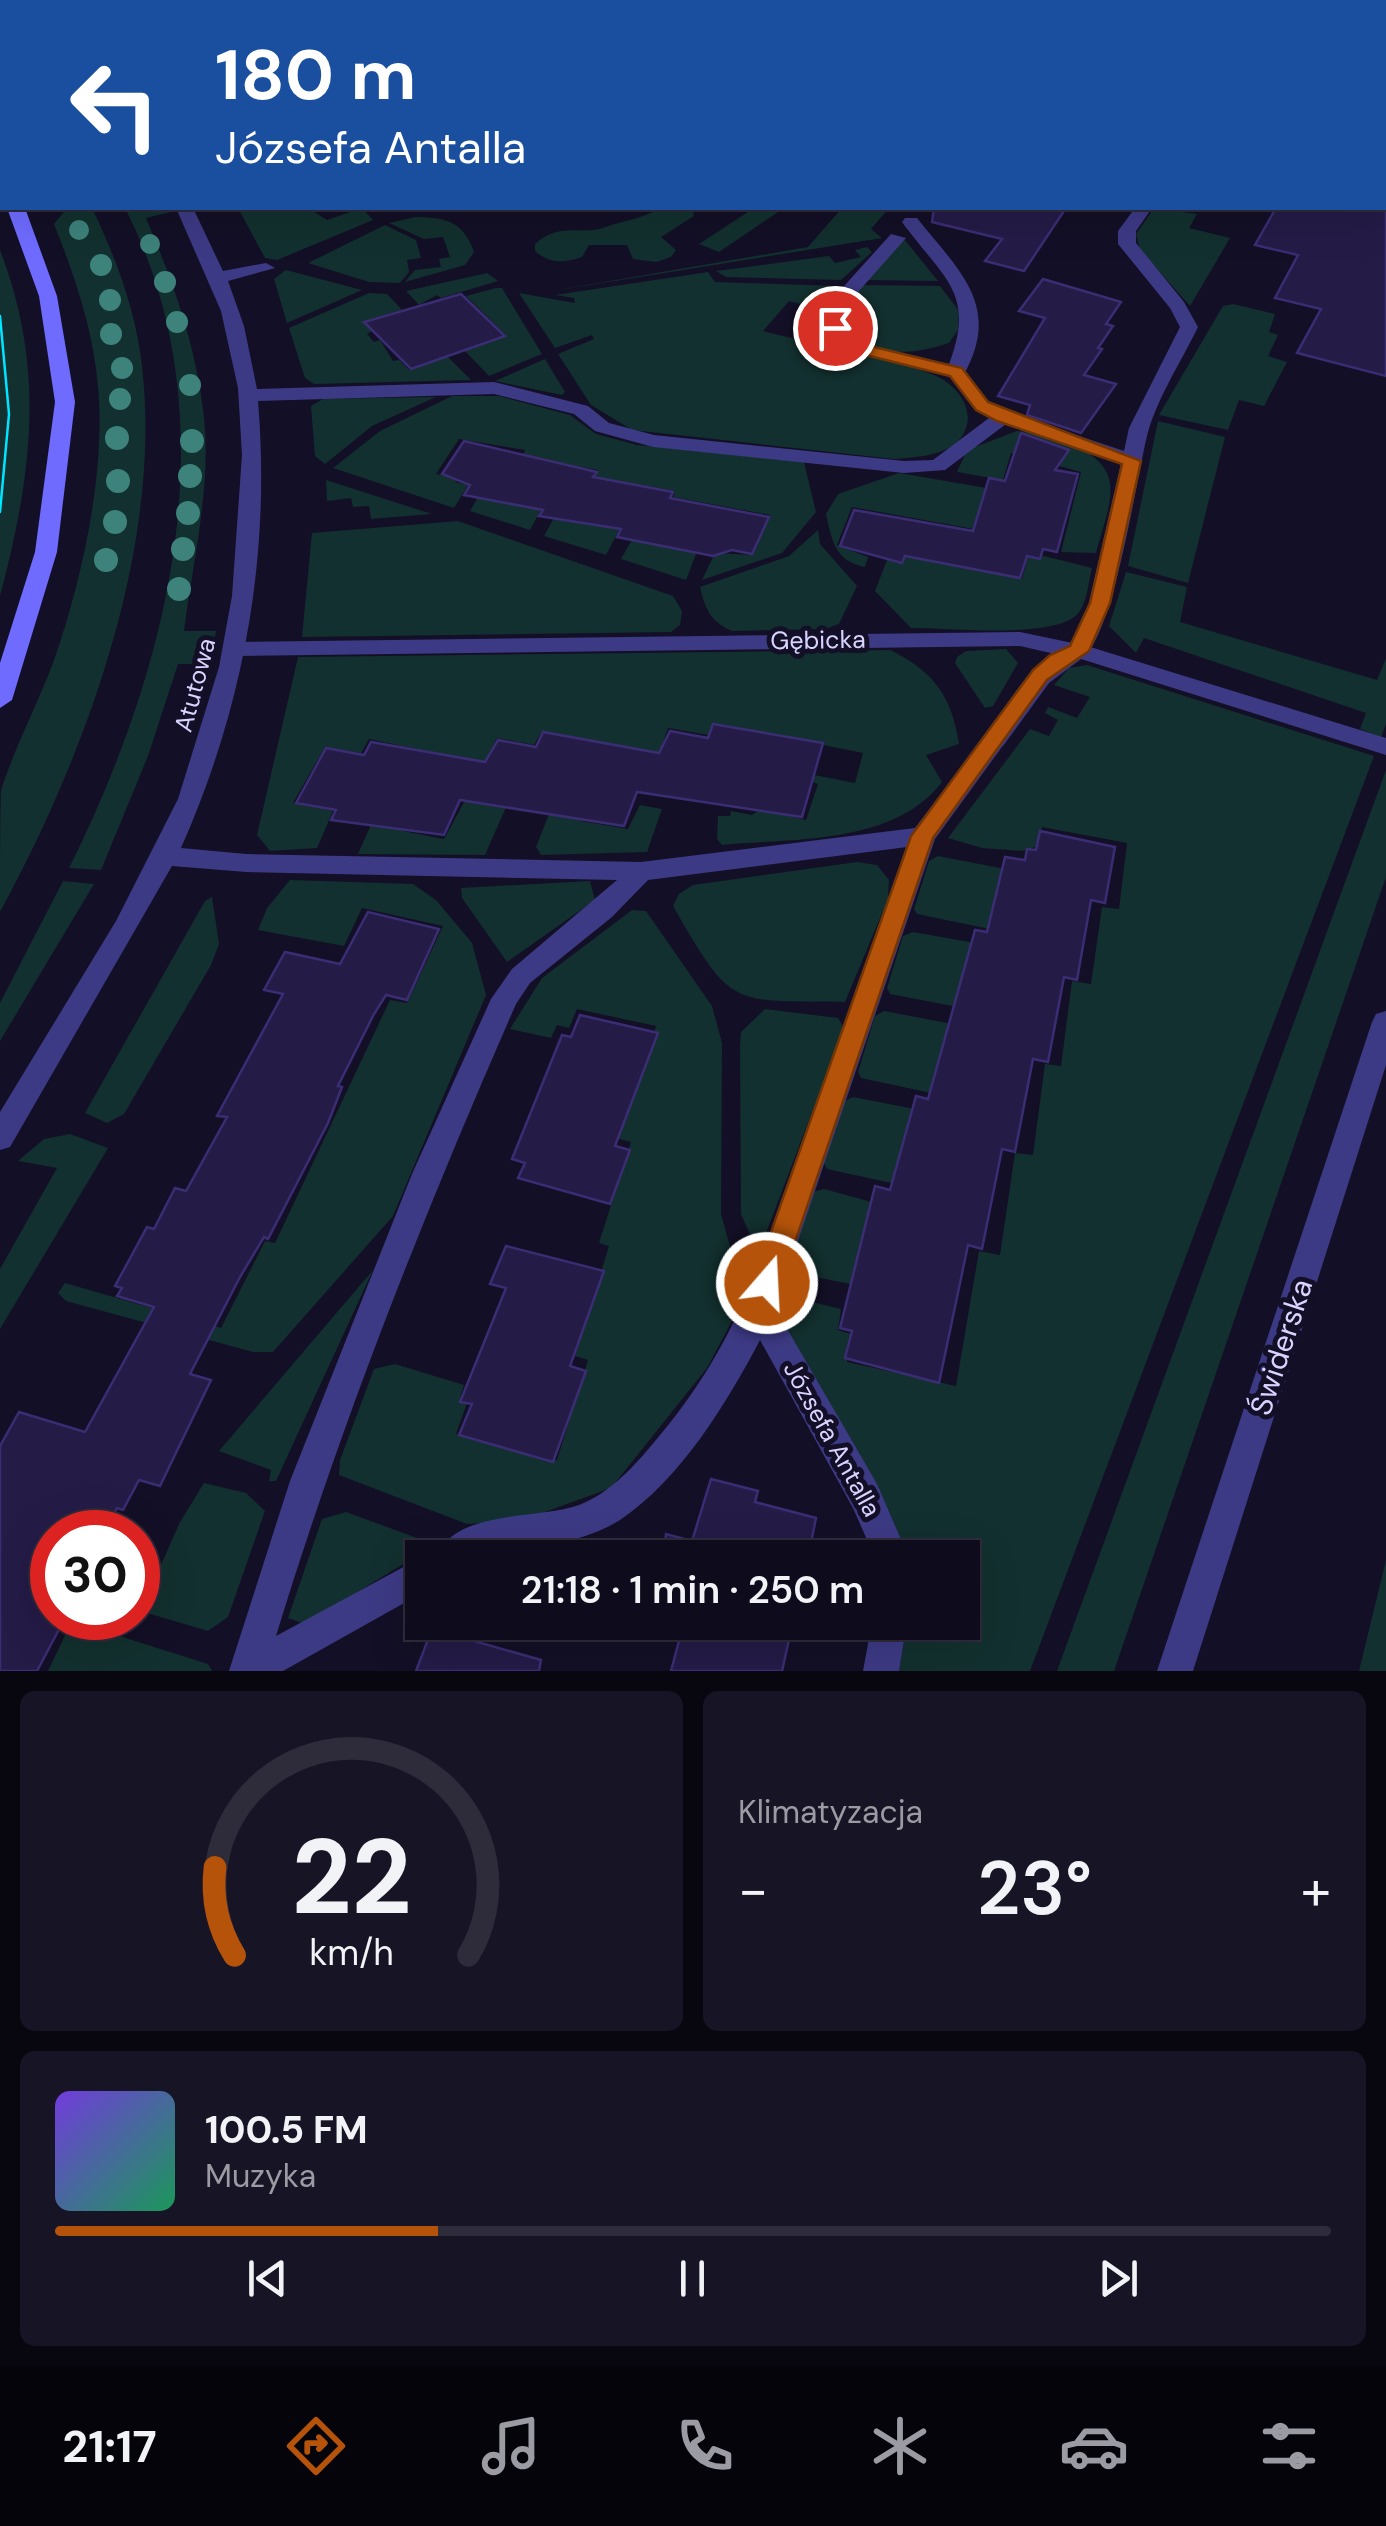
<!DOCTYPE html>
<html lang="pl">
<head>
<meta charset="utf-8">
<style>
  :root { --surface:#0e0b1c; --page:#171425; --text:#f1f3f6; --muted:#9b9ba3; --line:#2e2b3b; --accent:#b45309 }
  body { margin:0; font-family:"DM Sans",sans-serif; background:var(--page); color:var(--text); height:100vh; display:flex; flex-direction:column; font-size:38px; white-space:nowrap }
  * { box-sizing:border-box; margin:0 }
  p { font-size:32px; color:var(--muted) }
  .icon { flex:none; width:55px; height:55px; fill:none; stroke:currentColor; stroke-width:2; stroke-linecap:round; stroke-linejoin:round }
  .map { position:relative; height:1671px; overflow:hidden }
  .panel { display:flex; flex-direction:column; gap:20px; padding:20px; background:#08060f; flex:1 }
  .panel>* { flex:none }
  .hud { position:absolute; left:0px; top:0px; width:1388px; height:210px; box-shadow:0 10px 40px #0002,0 0 0 2px var(--line); background:#1a4fa0; color:#fff; overflow:hidden }
  .speed { position:absolute; left:30px; top:1510px; display:flex; gap:20px; font-size:50px; font-weight:700; text-align:center }
  .speed>* { display:grid; place-content:center; width:130px; height:130px; border-radius:50%; background:var(--surface); box-shadow:0 10px 40px #0002,0 0 0 2px var(--line); line-height:1 }
  .speed .limit { border:15px solid #d22; background:#fff; color:#111 }
  .pin { position:absolute; display:grid; place-items:center; width:85px; height:85px; color:#fff; margin:-42px; border:5px solid #fff; border-radius:50%; box-shadow:0 2px 10px #0007 }
  .me { position:absolute; width:110px; margin:-55px; rotate:19deg; stroke-linejoin:round; filter:drop-shadow(0 0 8px #0008) }
  .turn { display:flex; align-items:center; gap:35px; height:210px; padding:0 50px; font-size:45px }
  .turn .icon { width:130px; height:130px; stroke-width:2.5 }
  .turn b { display:block; font-size:70px; line-height:85px }
  .big { font-size:75px; font-weight:600; line-height:1.1 }
  .panel .tile { flex:1; display:flex; flex-direction:column; justify-content:center; gap:15px; min-width:0; padding:0 35px; border-radius:15px; background:var(--page) }
  .panel .dial { align-items:center; gap:0 }
  .dial svg { height:260px; overflow:visible; fill:none; stroke:var(--line); stroke-width:7; stroke-linecap:round; text-anchor:middle }
  .dial text { fill:var(--text); stroke:none }
  .song { display:flex; align-items:center; gap:30px }
  .cover { width:120px; height:120px; border-radius:15px; background:linear-gradient(135deg,hsl(260 70% 55%),hsl(150 70% 35%)) }
  .played { height:10px; border-radius:5px; background:linear-gradient(90deg,var(--accent) 30%,var(--line) 30%) }
  .keys { display:flex; justify-content:space-around; direction:ltr }
  .heat { display:flex; justify-content:space-between; align-items:center; font-size:55px; direction:ltr }
  .panel .tiles { flex:1; display:grid; gap:20px; grid-template-columns:1fr 1fr }
  .tile:last-child { grid-column:span 2 }
  .trip { position:absolute; left:405px; top:1540px; width:575px; height:100px; border-radius:0px; background:var(--surface); box-shadow:0 10px 40px #0002,0 0 0 2px var(--line); font-weight:600; line-height:100px; text-align:center }
  .menu { display:flex; height:160px; justify-content:space-around; align-items:center; background:#06040b; color:var(--muted) }
  .menu .icon { width:70px; height:70px }
  .menu .active { color:var(--accent) }
  .menu b { font-size:45px; color:var(--text) }
  .map>svg:first-child { display:block }
  .green { fill:#12302f }
  .building { fill:#241b47; stroke:#3b2d73; stroke-width:2.5 }
  .lines { fill:none; stroke-linecap:round; stroke-linejoin:round }
  .lane { fill:#3d3a85; fill-rule:evenodd }
  .street { fill:#3d3a85; fill-rule:evenodd }
  .secondary { fill:#6f6bff; fill-rule:evenodd }
  .tram { stroke:#00e5ff; stroke-width:2.5 }
  .tree { fill:#3d827b }
  .route { fill:#b45309; stroke:#753606; stroke-width:2.5 }
  .labels { text-anchor:middle; dominant-baseline:central; stroke-width:10; stroke-linejoin:round; paint-order:stroke }
  .street-label { font-size:25px; fill:#d9d4ff; stroke:#130f26 }
  .near-street-label { font-size:30px; fill:#d9d4ff; stroke:#130f26 }
</style>
</head>
<body>
<div class="map">
<svg width="1386" height="1671" viewBox="0 0 1386 1671">
  <rect width="100%" height="100%" fill="#130f26"/>
  <g class="green">
    <path d="M67,208H92C116,258 136,311 142,366C163,547 85,756 0,912C0,882 0,815 1,790C15,747 37,705 53,663C82,581 106,472 98,386C93,329 75,277 54,224Z"/>
    <path d="M125,208H168L171,212L146,218C172,279 195,343 203,409C213,480 193,560 184,631H216L210,664H178L148,756L101,870L69,868C170,666 232,418 125,208Z"/>
    <polygon points="238,208 308,208 327,220 362,208 373,220 277,260 265,258"/>
    <path d="M660,208L693,210L694,216L661,237L676,250L671,257L656,262L633,259L627,245H589L582,257C565,263 549,264 535,251V244C559,222 580,235 603,228C624,220 640,220 660,208Z"/>
    <polygon points="754,208 784,208 719,252 699,244"/>
    <polygon points="842,208 889,208 871,229 882,238 546,292 808,247"/>
    <polygon points="1154,208 1197,214 1189,228 1230,238 1190,306 1140,250 1136,234"/>
    <path d="M415,217C446,217 464,222 474,252L465,265L405,282L415,270L441,267L439,259L450,257L443,237L424,239L389,223Z"/>
    <polygon points="385,225 416,240 421,258 407,260 409,272 400,283 369,282 308,263"/>
    <polygon points="905,240 938,281 863,280 902,241"/>
    <polygon points="867,247 872,252 841,280 726,277 716,271 829,256 835,263 861,257 855,250"/>
    <path d="M0,250C46,370 32,475 0,596Z"/>
    <polygon points="286,270 362,290 287,323 274,279"/>
    <path d="M708,272L715,282L837,286L820,309L789,301L763,331C818,346 881,354 934,375C954,383 974,406 966,428C957,456 918,457 894,459L632,430L591,405L558,354L594,339L592,335L555,348L519,293L575,303L574,298L555,295Z"/>
    <polygon points="487,273 498,281 441,298 437,295 419,305 406,291"/>
    <path d="M861,285L940,286L959,311L958,330L949,343C914,355 862,361 846,319Z"/>
    <polygon points="496,288 502,288 542,354 489,376 464,350 506,335 466,296"/>
    <polygon points="369,293 387,294 402,310 364,321 372,331 367,334 374,342 380,340 393,361 399,360 409,370 446,355 471,380 314,384 305,378 289,328"/>
    <polygon points="1233,304 1275,314 1269,332 1278,335 1268,356 1287,362 1264,406 1239,400 1228,430 1159,415 1223,306"/>
    <polygon points="545,359 565,392 562,395 495,381"/>
    <polygon points="452,396 499,396 570,415 596,434 637,445 804,462 816,512 782,553 702,580 715,553 753,555 770,515 673,497 675,491 595,477 598,470 522,457 525,450 459,439 436,474 458,478 455,482 468,485 454,508 333,468 380,431"/>
    <polygon points="436,397 372,426 325,464 315,456 311,406 323,399"/>
    <polygon points="1158,421 1225,437 1188,583 1128,566"/>
    <path d="M1017,431C1045,433 1106,448 1110,483C1113,504 1101,532 1096,553L1061,552L1081,472L1011,453L1003,480L957,472L967,450Z"/>
    <path d="M899,473L998,490L979,530L852,507L837,545L868,557L865,567C835,561 832,541 826,514L838,494Z"/>
    <polygon points="326,480 432,514 371,519 369,506 353,507 351,498 327,501"/>
    <polygon points="483,488 543,506 530,530 470,511"/>
    <polygon points="559,509 620,528 606,555 544,536"/>
    <polygon points="458,521 673,596 682,611 680,625 671,632 302,637 312,533"/>
    <path d="M818,530L820,544L857,586L839,624L825,629L732,631C711,622 705,609 700,587L789,556Z"/>
    <polygon points="637,531 698,549 686,580 621,559"/>
    <path d="M1040,555L1092,568C1088,583 1087,609 1073,618C1041,638 950,628 911,628L875,591L887,560L903,563L906,557L1022,579L1028,556Z"/>
    <polygon points="1126,572 1187,587 1180,622 1377,680 1386,658 1386,724 1381,737 1360,729 1366,713 1144,638 1136,653 1109,626"/>
    <polygon points="1006,649 1018,663 993,706 985,708 955,663 957,657 966,651"/>
    <path d="M890,650C934,671 952,697 959,744L926,755L942,782C894,845 794,838 722,845L717,839L718,816H730L731,811L752,815L760,809L806,820L818,784L812,782L814,775L855,783L863,753L713,723L708,735L668,728L659,754L542,731L534,745L497,738L484,763L369,739L361,753L325,747L293,803L333,811L317,848L270,851L257,835L298,657Z"/>
    <polygon points="1087,665 1374,756 1030,1671 899,1671 907,1623 962,1622 962,1558 905,1557 788,1333 781,1303 787,1296 841,1309 838,1330 851,1334 847,1362 956,1386 979,1251 1000,1255 1015,1153 1033,1155 1045,1064 1061,1066 1072,981 1091,984 1102,907 1119,909 1127,843 1042,827 1038,846 1023,851 982,848 948,838 1030,729 1049,736 1058,720 1045,713 1048,707 1077,718 1090,697 1054,685 1069,668"/>
    <polygon points="1386,770 1386,877 1114,1671 1057,1671"/>
    <polygon points="467,797 507,805 485,855 358,854 374,818 405,825 403,831 444,839"/>
    <polygon points="640,805 662,809 647,852 541,855 536,847 551,809 582,815 580,821 628,829"/>
    <polygon points="938,856 1021,872 995,930 917,914 914,909 929,861"/>
    <path d="M857,862L877,865L889,880L888,899L845,1002C729,1001 732,1008 673,906L679,894L693,885Z"/>
    <polygon points="290,880 413,884 437,901 472,943 486,995 393,1216 273,1352 253,1352 66,1301 58,1293 65,1283 221,1328 265,1241 275,1243 390,1000 407,1003 443,926 362,908 344,946 258,930 267,908"/>
    <polygon points="63,881 94,884 0,1041 0,1003"/>
    <polygon points="590,881 595,900 507,962 462,898 461,888"/>
    <polygon points="212,897 219,944 211,965 124,1114 107,1123 85,1113 205,901"/>
    <polygon points="632,910 646,911 712,1006 722,1043 721,1214 739,1279 733,1319 707,1368 611,1488 520,1521 467,1524 339,1475 340,1460 374,1369 395,1364 464,1385 460,1398 468,1400 456,1434 557,1460 588,1360 575,1356 609,1246 599,1243 631,1142 619,1139 656,1026 577,1009 569,1028 557,1025 551,1038 510,1029 542,978"/>
    <polygon points="913,932 992,946 963,1008 890,994 887,988 903,936"/>
    <polygon points="765,1009 838,1018 844,1028 763,1241 755,1246 741,1214 740,1045 741,1032"/>
    <polygon points="884,1011 963,1026 931,1093 861,1078 858,1072 875,1016"/>
    <polygon points="853,1097 930,1112 896,1184 827,1169 824,1163 843,1102"/>
    <polygon points="70,1134 108,1148 0,1329 0,1269 57,1168 18,1161 44,1139"/>
    <polygon points="824,1189 890,1207 855,1285 796,1273 789,1264 812,1192"/>
    <polygon points="373,1270 276,1481 269,1481 271,1470 219,1451"/>
    <polygon points="204,1483 246,1493 265,1511 228,1617 208,1631 147,1613 145,1601 180,1522"/>
    <polygon points="346,1512 428,1542 428,1549 305,1624 288,1618 322,1519"/>
    <polygon points="1386,1560 1386,1671 1359,1671"/>
    <polygon points="72,1621 208,1664 212,1671 48,1671"/>
  </g>
  <g class="building">
    <polygon points="934,208 1066,208 1024,271 985,261 1002,239 932,222"/>
    <polygon points="1276,208 1386,208 1386,376 1297,353 1321,309 1275,298 1298,255 1255,245"/>
    <polygon points="1043,279 1121,302 1106,324 1113,326 1098,348 1102,349 1084,375 1116,384 1081,433 1027,415 1030,405 998,396 1045,318 1019,311"/>
    <polygon points="461,294 505,336 411,369 364,322"/>
    <polygon points="1021,433 1069,450 1055,470 1078,474 1057,552 1043,549 1040,559 1027,556 1020,578 905,556 902,563 840,546 854,510 973,531 989,478 1005,481"/>
    <polygon points="464,441 597,472 593,477 673,492 670,498 769,517 752,554 732,550 713,556 617,537 621,529 539,516 543,510 464,495 470,485 442,474"/>
    <polygon points="713,724 823,743 802,817 637,792 624,826 460,800 444,835 331,820 336,810 296,803 326,748 364,755 371,742 485,762 498,740 536,747 543,732 659,753 670,731 708,738"/>
    <polygon points="1040,831 1115,847 1105,903 1091,900 1077,980 1064,977 1048,1062 1033,1059 1015,1152 1002,1149 982,1249 968,1245 939,1383 845,1358 852,1331 840,1328 875,1186 890,1190 916,1096 928,1099 975,930 987,932 1005,857 1025,860 1027,849 1036,850"/>
    <polygon points="368,912 439,929 407,1000 386,995 374,1014 338,1086 342,1087 328,1123 268,1239 264,1237 240,1277 190,1374 211,1380 160,1486 139,1480 123,1510 117,1508 104,1532 52,1532 52,1618 65,1618 37,1671 0,1671 0,1446 19,1412 85,1432 154,1307 117,1296 122,1288 115,1286 147,1227 154,1229 175,1188 186,1191 227,1117 217,1116 283,994 264,990 285,952 340,964"/>
    <polygon points="580,1015 658,1033 615,1146 630,1150 610,1204 518,1178 525,1163 512,1159 562,1035 571,1037"/>
    <polygon points="506,1246 604,1271 570,1366 586,1371 553,1462 459,1435 472,1404 460,1402 506,1288 490,1284"/>
    <polygon points="711,1479 758,1491 755,1502 816,1518 808,1558 664,1558 666,1534 692,1541"/>
    <polygon points="684,1622 793,1622 782,1671 671,1671"/>
    <polygon points="432,1629 541,1660 539,1671 416,1671"/>
  </g>
  <g class="lines">
    <g class="lane">
      <rect x="1369" y="0" width="14" height="2"/>
      <path d="M905,218H917C959,271 1003,306 963,376L956,378L946,372C978,293 946,282 902,222Z"/>
      <polygon points="1020,632 1087,646 1386,738 1386,755 1081,659 1049,683 1003,746 987,746 983,740 1022,683 1055,654 1020,646 235,656 224,649 235,642"/>
    </g>
    <g class="street">
      <polygon points="1306,0 1333,0 1334,2 1308,2"/>
      <rect x="1385" y="9" width="1" height="8"/>
      <path d="M176,208H193L223,271L266,263L275,268L228,281L244,326L257,389L494,382L588,406L609,423L654,435L904,461L933,460L989,418C971,408 963,383 946,375C903,356 859,365 826,327L836,295L891,234L906,238L851,300L845,325L871,346L963,368L989,402L1010,413L1124,451L1129,428L1180,327L1170,308L1118,244V231L1135,208H1152L1136,231V243L1184,302L1198,327C1182,360 1158,397 1148,432C1138,469 1112,650 1079,659L1068,651L1089,603L1121,464L1006,424L945,470L904,473L653,447L595,431L574,414L494,394L258,401C271,556 244,706 181,848L246,854L641,862L915,828L987,734H1003L1007,740L935,839L775,1308L877,1484L909,1558H875L853,1508L760,1340C727,1403 680,1480 620,1520C576,1548 486,1558 435,1558C456,1508 538,1520 579,1505C617,1491 648,1450 673,1419C743,1330 769,1238 806,1133C839,1038 873,942 907,847L648,880L612,917L530,983L516,1004C425,1211 342,1420 276,1636L422,1557V1593L283,1671H229L290,1481L412,1174L491,999L512,969L617,880L246,872L172,866L10,1147L0,1150V1112L116,921L178,799L219,667L232,596L242,455L238,388L221,311Z"/>
      <polygon points="1386,1011 1386,1065 1193,1671 1157,1671 1372,1022 1376,1014"/>
      <polygon points="872,1622 907,1622 899,1671 863,1671"/>
    </g>
    <g class="secondary">
      <polygon points="0,173 2,174 2,188 0,188"/>
      <polygon points="7,208 25,208 57,296 75,402 57,552 12,700 0,708 0,663 35,552 55,402 39,296"/>
    </g>
    <polyline class="tram" points="0,316 9,414 0,512"/>
  </g>
  <g class="tree">
    <circle cx="79" cy="230" r="10"/>
    <circle cx="150" cy="244" r="10"/>
    <circle cx="101" cy="265" r="11"/>
    <circle cx="165" cy="282" r="11"/>
    <circle cx="110" cy="300" r="11"/>
    <circle cx="177" cy="322" r="11"/>
    <circle cx="111" cy="334" r="11"/>
    <circle cx="122" cy="368" r="11"/>
    <circle cx="190" cy="385" r="11"/>
    <circle cx="120" cy="399" r="11"/>
    <circle cx="117" cy="438" r="12"/>
    <circle cx="192" cy="441" r="12"/>
    <circle cx="190" cy="476" r="12"/>
    <circle cx="118" cy="481" r="12"/>
    <circle cx="188" cy="513" r="12"/>
    <circle cx="115" cy="522" r="12"/>
    <circle cx="183" cy="549" r="12"/>
    <circle cx="106" cy="560" r="12"/>
    <circle cx="179" cy="589" r="12"/>
  </g>
  <polygon class="route" points="829,324 841,324 870,346 962,368 988,402 1141,461 1110,603 1089,651 1047,680 933,838 781,1283 777,1292 767,1296 757,1292 753,1283 911,836 1033,670 1050,655 1070,646 1090,603 1122,464 997,421 976,410 950,376 858,353 829,331"/>
  <g class="labels">
    <g class="street-label">
      <text transform="translate(818 640) rotate(-1)">Gębicka</text>
      <text transform="translate(195 685) rotate(-75)">Atutowa</text>
      <text transform="translate(832 1439) rotate(61)">Józsefa Antalla</text>
    </g>
    <g class="near-street-label">
      <text transform="translate(1281 1347) rotate(-72)">Świderska</text>
    </g>
  </g>
</svg>
<div class="speed"><div class="limit">30</div></div>
<div class="pin" style="left:835px;top:328px;background:#d93025"><svg class="icon" aria-label="arrive" viewBox="0 0 24 24"><path d="M6 21V4h12l-3 4 3 4H6"/></svg></div>
<svg class="me" style="left:767px;top:1283px" viewBox="-20 -20 40 40"><circle r="17" fill="#b45309" stroke="#fff" stroke-width="3"/><path d="M0-11L8 9 0 5-8 9z" fill="#fff"/></svg>
<div class="trip">21:18 · 1 min · 250 m</div>
<div class="hud">
<div class="turn"><svg class="icon" aria-label="left" viewBox="0 0 24 24"><path d="M17 20v-9H6M10 6l-5 5 5 5"/></svg><div><b>180 m</b>Józsefa Antalla</div></div>
</div>
</div>
<section class="panel">
<div class="tiles">
<div class="tile dial"><svg viewBox="0 0 100 80">
<path d="M14 69A42 42 0 1 1 86 69"/>
<path d="M14 69A42 42 0 0 1 8 42" stroke="#b45309"/>
<text x="50" y="56" font-size="32" font-weight="700">22</text>
<text x="50" y="72" font-size="11">km/h</text>
</svg></div>
<div class="tile"><p>Klimatyzacja</p>
<div class="heat"><a>−</a><b class="big">23°</b><a>+</a></div>
</div>
<div class="tile">
<div class="song"><i class="cover"></i><div><b>100.5 FM</b><p>Muzyka</p></div></div>
<div class="played"></div>
<div class="keys"><svg class="icon" aria-label="previous" viewBox="0 0 24 24"><path d="M18 5L8 12l10 7zM5 5v14"/></svg><svg class="icon" aria-label="pause" viewBox="0 0 24 24"><path d="M8 5v14M16 5v14"/></svg><svg class="icon" aria-label="next" viewBox="0 0 24 24"><path d="M6 5l10 7-10 7zM19 5v14"/></svg></div>
</div>
</div>
</section>
<nav class="menu">
<b>21:17</b>
<svg class="icon active" aria-label="directions" viewBox="0 0 24 24"><path d="M12 3l9 9-9 9-9-9zM9 14v-3h6M13 9l2 2-2 2"/></svg>
<svg class="icon" aria-label="music" viewBox="0 0 24 24"><path d="M9 18V5l10-2v13"/><circle cx="6" cy="18" r="3"/><circle cx="16" cy="16" r="3"/></svg>
<svg class="icon" aria-label="phone" viewBox="0 0 24 24"><path d="M5 4h4l2 5-3 2q2 4 5 5l2-3 5 2v4C11 20 4 13 5 4z"/></svg>
<svg class="icon" aria-label="climate" viewBox="0 0 24 24"><path d="M12 3v18M4 7l16 10M4 17L20 7"/></svg>
<svg class="icon" aria-label="car" viewBox="0 0 24 24"><path d="M5 17H2v-5l4-1 3-4h7l3 4 3 1v5h-3M9 17h6M6 11h13"/><circle cx="7" cy="17" r="2"/><circle cx="17" cy="17" r="2"/></svg>
<svg class="icon" aria-label="filters" viewBox="0 0 24 24"><path d="M4 7h16M4 17h16"/><circle cx="9" cy="7" r="2"/><circle cx="15" cy="17" r="2"/></svg>
</nav>
</body>
</html>
